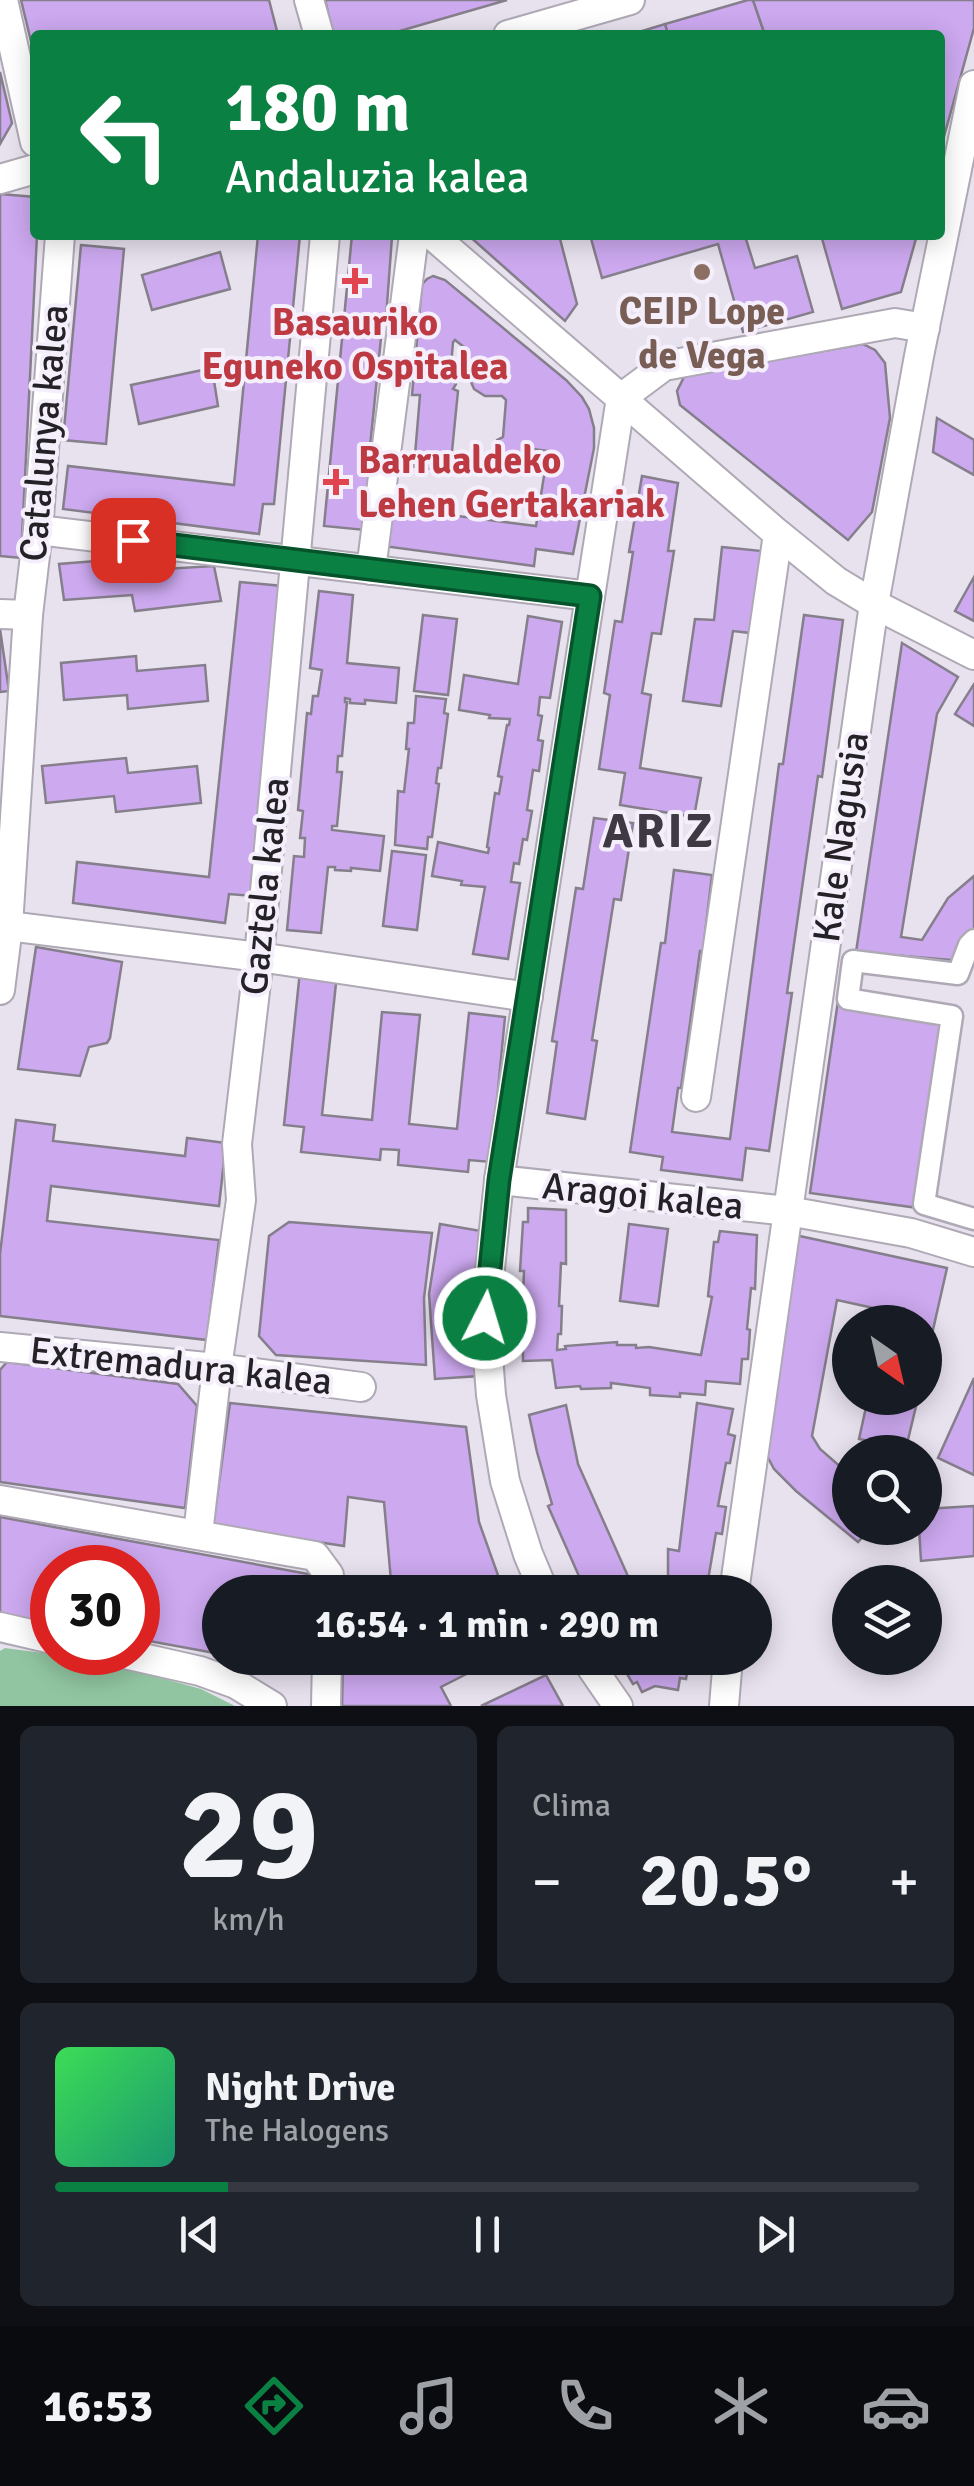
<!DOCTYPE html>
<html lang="es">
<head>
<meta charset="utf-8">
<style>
  :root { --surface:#171b24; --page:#20242c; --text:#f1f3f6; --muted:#9ea1a6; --line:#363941; --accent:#0b8043 }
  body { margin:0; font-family:Signika,sans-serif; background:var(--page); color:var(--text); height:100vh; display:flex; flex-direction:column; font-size:38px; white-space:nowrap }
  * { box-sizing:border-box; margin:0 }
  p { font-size:32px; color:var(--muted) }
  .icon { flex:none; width:55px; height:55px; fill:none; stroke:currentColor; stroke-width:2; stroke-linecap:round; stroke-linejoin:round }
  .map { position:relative; height:1706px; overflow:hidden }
  .sheet { display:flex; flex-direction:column; gap:20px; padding:20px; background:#0d0f14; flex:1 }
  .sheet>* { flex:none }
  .guide { position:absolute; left:30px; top:30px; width:915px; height:210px; border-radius:10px; box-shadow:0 5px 25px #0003; background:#0b8043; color:#fff; overflow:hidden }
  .needle { width:65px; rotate:146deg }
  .controls { position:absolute; left:832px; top:1305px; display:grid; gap:20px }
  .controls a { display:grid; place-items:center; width:110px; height:110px; border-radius:50%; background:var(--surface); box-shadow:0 5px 25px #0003; font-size:50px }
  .speed { position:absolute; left:30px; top:1545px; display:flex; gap:20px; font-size:50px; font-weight:700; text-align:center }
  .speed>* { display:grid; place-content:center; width:130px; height:130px; border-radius:50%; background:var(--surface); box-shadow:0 5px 25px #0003; line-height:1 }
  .speed .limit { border:15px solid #d22; background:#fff; color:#111 }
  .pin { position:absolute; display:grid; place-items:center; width:85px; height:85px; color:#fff; margin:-42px; border-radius:20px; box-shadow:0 5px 15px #0006 }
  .me { position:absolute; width:110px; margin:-55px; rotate:5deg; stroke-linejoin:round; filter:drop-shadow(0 0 8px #0008) }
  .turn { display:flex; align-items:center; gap:35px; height:210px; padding:0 30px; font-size:45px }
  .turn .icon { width:130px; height:130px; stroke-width:2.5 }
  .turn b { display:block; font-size:70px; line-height:85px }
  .big { font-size:75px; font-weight:700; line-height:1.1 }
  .sheet .card { flex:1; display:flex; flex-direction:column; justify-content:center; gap:15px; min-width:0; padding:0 35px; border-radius:15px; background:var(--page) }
  .sheet .dial { align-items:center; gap:0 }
  .dial b { font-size:130px; line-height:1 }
  .song { display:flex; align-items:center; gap:30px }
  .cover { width:120px; height:120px; border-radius:15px; background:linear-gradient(135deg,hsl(130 70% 55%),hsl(160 70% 35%)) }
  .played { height:10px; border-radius:5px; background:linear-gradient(90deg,var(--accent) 20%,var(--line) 20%) }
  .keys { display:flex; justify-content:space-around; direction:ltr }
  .heat { display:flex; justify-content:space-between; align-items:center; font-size:55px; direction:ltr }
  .sheet .tiles { flex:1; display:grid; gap:20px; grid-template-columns:1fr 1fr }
  .card:last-child { grid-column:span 2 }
  .trip { position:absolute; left:202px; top:1575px; width:570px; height:100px; border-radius:50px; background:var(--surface); box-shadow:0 5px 25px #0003; font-weight:700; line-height:100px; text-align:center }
  .menu { display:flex; height:160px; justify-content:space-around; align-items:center; background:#090b0e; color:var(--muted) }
  .menu .icon { width:70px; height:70px }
  .menu .selected { color:var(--accent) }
  .menu b { font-size:45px; color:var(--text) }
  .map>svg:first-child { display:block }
  .green { fill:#91c5a1 }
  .building { fill:#cda9f0; stroke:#857f8b; stroke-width:2.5 }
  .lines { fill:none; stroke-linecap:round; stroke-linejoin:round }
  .pedestrian-casing { stroke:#afa9b5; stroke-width:25 }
  .minor-casing { stroke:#afa9b5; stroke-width:32 }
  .pedestrian { stroke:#fff; stroke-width:20 }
  .minor { stroke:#fff; stroke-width:28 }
  .route-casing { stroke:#07532c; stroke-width:25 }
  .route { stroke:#0b8043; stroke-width:18 }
  .education-dot { fill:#8d6e63; stroke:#f5effc; stroke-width:4 }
  .health-dot { fill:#e0444e; stroke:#f5effc; stroke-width:4 }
  .labels { text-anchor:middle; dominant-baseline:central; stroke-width:8; stroke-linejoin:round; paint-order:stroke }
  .education-label { font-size:38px; font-weight:bold; fill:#785e54; stroke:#f5effc }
  .health-label { font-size:38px; font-weight:bold; fill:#be3a42; stroke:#f5effc }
  .street-label { font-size:38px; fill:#242227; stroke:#f5effc }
  .district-label { font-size:48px; font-weight:bold; letter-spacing:2.5px; fill:#3e3943; stroke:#f5effc }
</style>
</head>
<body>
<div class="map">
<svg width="974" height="1706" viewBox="0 0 974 1706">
  <rect width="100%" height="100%" fill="#e8e2ef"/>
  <polygon class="green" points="5,1648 96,1660 201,1689 235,1706 0,1706 0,1651"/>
  <g class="building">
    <polygon points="21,0 269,0 278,35 35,35 35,58"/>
    <polygon points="325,0 507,0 386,35 333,34"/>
    <polygon points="748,0 753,0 765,35 668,35 665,24"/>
    <polygon points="753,0 974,0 974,28 940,151 940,35 765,35"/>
    <polygon points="665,24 668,35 629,35"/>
    <polygon points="0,72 12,123 0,144"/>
    <polygon points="0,194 35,197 35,235 37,235 21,558 0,556"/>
    <polygon points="258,235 300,235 274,504 263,504 259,534 63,509 68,466 234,485"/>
    <polygon points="352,235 392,237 386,318 383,318 370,447 373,448 365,530 324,526"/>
    <polygon points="468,235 559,235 577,304 565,321"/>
    <polygon points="590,235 760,235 746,239 755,268 797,256 813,312 743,332 718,244 602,278"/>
    <polygon points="821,235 917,235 901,292 842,309"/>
    <polygon points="81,245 124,249 106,444 63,440"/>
    <polygon points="220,252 230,289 152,310 142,275"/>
    <polygon points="433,276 445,280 566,380 582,397 589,409 594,428 594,448 573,554 536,549 534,566 383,546 388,507 536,526 548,451 532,449 530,467 494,462 497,440 503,437 506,400 502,396 485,396 474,389 468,375 469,351 455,340 453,342 450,379 456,384 453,389 458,391 450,471 414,467 420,395 412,395 422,284 427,279"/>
    <polygon points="863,344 875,350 885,363 890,418 872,512 848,540 680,405 677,391 684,377 695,373"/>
    <polygon points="212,368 218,406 139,424 131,385"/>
    <polygon points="937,418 974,440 974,475 933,452"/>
    <polygon points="642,476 678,483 668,551 674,551 661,634 652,633 642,693 651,695 640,768 701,778 694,817 620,805 625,773 599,769 610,695 604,693 615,621 622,622 633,552 629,552"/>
    <polygon points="722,547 762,551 751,633 733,631 721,706 683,701 695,619 714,620"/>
    <polygon points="147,557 147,570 214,566 221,601 135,611 132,595 64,600 59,564"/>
    <polygon points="974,577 974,621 955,611"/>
    <polygon points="240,582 282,586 252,896 229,894 225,923 73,903 77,862 209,877"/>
    <polygon points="319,591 353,595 347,663 399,668 396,703 365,700 365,704 350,703 350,699 345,698 345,702 347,702 342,756 338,756 337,772 342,772 337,826 332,826 332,830 384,836 380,871 351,868 351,871 335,870 335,867 328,867 321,933 287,930 294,856 304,857 305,838 300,838 303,811 298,810 307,713 311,714 313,696 318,696 322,670 310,668"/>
    <polygon points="423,615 457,619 448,695 414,691"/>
    <polygon points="804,615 843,620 822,777 818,776 787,993 792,993 769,1151 746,1148 742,1180 661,1170 663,1157 630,1152 661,943 665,943 674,870 712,875 703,951 700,951 681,1088 678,1088 672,1132 730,1139 779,764 783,764"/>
    <polygon points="528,616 562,622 550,698 540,697 538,715 542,716 538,740 543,741 539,771 533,770 527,810 532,811 527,840 523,839 519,864 514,863 511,882 520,883 508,959 473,954 485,887 461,885 462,881 432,876 438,842 488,853 489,848 487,847 495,793 499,794 502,777 498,776 507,725 509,725 510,719 489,718 490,715 459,710 464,675 518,684"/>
    <polygon points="0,629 9,691 0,692"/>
    <polygon points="902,643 958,677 937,714 901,937 922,940 948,898 974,876 974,937 963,961 856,952"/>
    <polygon points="136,656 137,671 205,665 208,701 128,709 127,695 64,700 61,663"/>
    <polygon points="974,684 974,726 955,714"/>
    <polygon points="416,696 446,699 444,713 448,714 441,768 438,768 436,783 439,784 432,837 428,837 427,849 395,845 398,791 404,792 409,749 406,749 408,723 414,723"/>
    <polygon points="126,758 128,773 197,766 201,803 116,812 114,796 46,803 42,766"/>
    <polygon points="594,818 633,823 621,900 614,899 592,1040 597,1041 585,1119 547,1113 557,1042 552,1041 576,888 583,889"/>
    <polygon points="392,851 426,855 417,930 383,926"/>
    <polygon points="36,947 122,962 110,1038 107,1043 89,1047 80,1076 18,1069"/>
    <polygon points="300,971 337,974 322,1115 372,1120 382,1012 420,1015 409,1124 457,1129 469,1013 505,1017 491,1162 469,1160 468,1172 398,1165 399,1150 381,1149 380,1160 301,1152 304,1127 284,1125"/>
    <polygon points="838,1001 946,1016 918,1208 810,1193"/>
    <polygon points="16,1120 55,1125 53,1141 185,1156 187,1138 226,1143 219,1206 51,1186 47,1221 219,1240 207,1340 0,1316 0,1254"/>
    <polygon points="528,1208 566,1210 566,1264 561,1263 559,1306 562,1306 561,1334 558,1334 557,1350 566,1349 565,1346 617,1342 617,1345 636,1345 636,1348 649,1347 701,1355 712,1297 708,1296 714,1242 718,1242 720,1231 757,1235 755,1289 751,1288 747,1329 750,1330 748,1359 742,1359 740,1384 706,1381 705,1395 680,1393 680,1397 650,1395 650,1388 611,1383 611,1388 581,1389 580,1386 556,1388 552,1360 523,1361 523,1347 519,1347 519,1295 523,1295 524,1271 520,1271 523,1222 528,1222"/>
    <polygon points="289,1222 432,1233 424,1298 426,1365 276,1355 259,1336 269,1236"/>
    <polygon points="440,1224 481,1231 479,1376 435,1379 429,1294"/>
    <polygon points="629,1224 668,1229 658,1306 620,1301"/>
    <polygon points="795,1235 947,1268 925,1365 925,1322 884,1322 887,1311 837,1300 812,1436 820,1449 850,1475 850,1528 871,1528 858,1542 796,1491 774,1469 765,1452"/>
    <polygon points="7,1362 178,1384 197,1406 185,1508 0,1482 0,1370"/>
    <polygon points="974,1378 974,1475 938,1458"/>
    <polygon points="868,1398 918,1398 906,1448 859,1439"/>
    <polygon points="230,1403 466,1427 479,1522 504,1592 392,1592 384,1502 348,1497 344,1546 213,1526"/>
    <polygon points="697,1403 733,1409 728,1434 735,1436 730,1463 726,1463 718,1506 726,1507 722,1534 716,1533 706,1592 668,1592 668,1549 679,1551"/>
    <polygon points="566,1405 578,1464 635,1592 586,1592 548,1506 552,1504 537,1452 529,1415"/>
    <polygon points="974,1506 974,1556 921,1561 919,1528 925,1528 925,1509"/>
    <polygon points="0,1517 319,1576 316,1592 220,1592 220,1654 138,1639 138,1568 52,1568 52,1624 0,1614"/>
    <polygon points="238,1658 304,1658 302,1669"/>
    <polygon points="343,1658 498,1658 441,1687 451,1706 342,1706"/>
    <polygon points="614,1658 694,1658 693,1668 688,1667 686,1679 680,1678 678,1690 655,1686 642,1692 637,1682 633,1684 623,1667 619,1669"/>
    <polygon points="546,1675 563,1706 481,1706"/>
  </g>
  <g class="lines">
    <g class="pedestrian-casing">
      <polyline id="pedestrian" points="974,940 969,945 958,974 853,961 848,999 952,1016 924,1204 974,1219"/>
    </g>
    <g class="minor-casing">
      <g id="minor">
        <polyline points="3,0 35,142"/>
        <polyline points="309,0 319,35"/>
        <polyline points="508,35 630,0"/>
        <polyline points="0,179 35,169"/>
        <polyline points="432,235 778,534 836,581 874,604 974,655"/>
        <polyline points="621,398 664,366 895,323 925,328"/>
        <path d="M38,530C222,551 406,574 590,596"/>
        <polyline points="371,570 414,235"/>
        <polyline points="0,614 28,615"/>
        <polyline points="8,926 259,957 528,997"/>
        <polyline points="0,990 8,926 28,615 38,530 60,235"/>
        <polyline points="696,1097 778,534"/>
        <polyline points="499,1180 788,1211 911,1233 974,1252"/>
        <polyline points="0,1347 217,1368 361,1387"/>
        <polyline points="0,1500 315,1556 329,1575 328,1592"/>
        <polyline points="198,1534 217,1368 241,1200 237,1144 259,957 325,235"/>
        <polyline points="544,1592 528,1554 505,1481 491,1395 485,1318 499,1180 621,398"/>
        <polyline points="734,1592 874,604 919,356 974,85"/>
        <polyline points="0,1627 52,1639"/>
        <polyline points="116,1652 200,1671 236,1684 272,1706"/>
        <polyline points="585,1658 618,1706"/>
        <polyline points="326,1706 327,1658"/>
        <polyline points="724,1706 728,1658"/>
      </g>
    </g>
    <use href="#pedestrian" class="pedestrian"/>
    <use href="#minor" class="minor"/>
  </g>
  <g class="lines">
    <g class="route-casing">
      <polyline id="route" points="133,540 590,596 499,1180 485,1318"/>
    </g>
    <use href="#route" class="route"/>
  </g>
  <circle class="education-dot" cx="702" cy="272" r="10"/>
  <g class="health-dot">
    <path d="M350 266h10v10h10v10h-10v10h-10v-10h-10v-10h10z"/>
    <path d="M331 467h10v10h10v10h-10v10h-10v-10h-10v-10h10z"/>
  </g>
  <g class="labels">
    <g class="education-label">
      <text x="702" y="311">CEIP Lope<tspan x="702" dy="44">de Vega</tspan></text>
    </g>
    <g class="health-label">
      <text x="355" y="322">Basauriko<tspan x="355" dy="44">Eguneko Ospitalea</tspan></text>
      <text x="358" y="460" text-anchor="start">Barrualdeko<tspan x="358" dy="44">Lehen Gertakariak</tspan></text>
    </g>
    <g class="street-label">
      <text transform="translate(44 433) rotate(-85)">Catalunya kalea</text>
      <text transform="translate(841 837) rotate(-82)">Kale Nagusia</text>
      <text transform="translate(265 886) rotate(-84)">Gaztela kalea</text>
      <text transform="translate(643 1196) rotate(6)">Aragoi kalea</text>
      <text transform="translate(181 1366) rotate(6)">Extremadura kalea</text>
    </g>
    <g class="district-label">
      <text x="659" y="831">ARIZ</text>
    </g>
  </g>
</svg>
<div class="controls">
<a><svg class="needle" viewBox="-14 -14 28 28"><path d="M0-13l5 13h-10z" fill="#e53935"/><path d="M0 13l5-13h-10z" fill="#9ea1a6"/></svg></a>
<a><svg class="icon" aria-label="search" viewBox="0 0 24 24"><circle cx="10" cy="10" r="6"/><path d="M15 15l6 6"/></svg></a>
<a><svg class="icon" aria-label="layers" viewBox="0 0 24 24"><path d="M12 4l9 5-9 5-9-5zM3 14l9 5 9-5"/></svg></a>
</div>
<div class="speed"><div class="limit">30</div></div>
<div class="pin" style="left:133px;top:540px;background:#d93025"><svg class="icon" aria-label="arrive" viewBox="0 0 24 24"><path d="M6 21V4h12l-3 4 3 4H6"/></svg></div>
<svg class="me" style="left:485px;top:1318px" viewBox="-20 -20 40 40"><circle r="17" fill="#0b8043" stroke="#fff" stroke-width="3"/><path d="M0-11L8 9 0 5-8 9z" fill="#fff"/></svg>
<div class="trip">16:54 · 1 min · 290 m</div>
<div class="guide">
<div class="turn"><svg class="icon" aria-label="left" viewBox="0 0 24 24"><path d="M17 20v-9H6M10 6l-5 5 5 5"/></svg><div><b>180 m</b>Andaluzia kalea</div></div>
</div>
</div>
<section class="sheet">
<div class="tiles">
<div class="card dial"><b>29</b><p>km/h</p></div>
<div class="card"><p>Clima</p>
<div class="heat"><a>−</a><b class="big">20.5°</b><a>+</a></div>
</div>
<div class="card">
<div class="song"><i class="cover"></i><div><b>Night Drive</b><p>The Halogens</p></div></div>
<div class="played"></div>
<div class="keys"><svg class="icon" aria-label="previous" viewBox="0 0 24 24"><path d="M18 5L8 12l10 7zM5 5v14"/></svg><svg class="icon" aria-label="pause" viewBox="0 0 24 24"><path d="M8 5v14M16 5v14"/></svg><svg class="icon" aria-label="next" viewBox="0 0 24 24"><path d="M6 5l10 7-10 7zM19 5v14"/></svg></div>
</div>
</div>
</section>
<nav class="menu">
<b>16:53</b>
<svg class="icon selected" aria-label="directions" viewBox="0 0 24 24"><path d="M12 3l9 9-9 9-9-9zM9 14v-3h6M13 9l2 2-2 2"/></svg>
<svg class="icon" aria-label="music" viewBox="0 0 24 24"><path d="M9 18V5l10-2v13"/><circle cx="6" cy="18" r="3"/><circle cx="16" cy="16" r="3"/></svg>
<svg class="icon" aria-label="phone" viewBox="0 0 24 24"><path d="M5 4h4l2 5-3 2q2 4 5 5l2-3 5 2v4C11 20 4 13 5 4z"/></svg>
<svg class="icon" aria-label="climate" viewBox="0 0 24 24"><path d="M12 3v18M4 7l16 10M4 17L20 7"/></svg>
<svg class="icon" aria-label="car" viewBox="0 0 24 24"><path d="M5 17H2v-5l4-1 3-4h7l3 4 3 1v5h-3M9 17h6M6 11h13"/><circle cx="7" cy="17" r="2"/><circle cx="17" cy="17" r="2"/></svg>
</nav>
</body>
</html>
